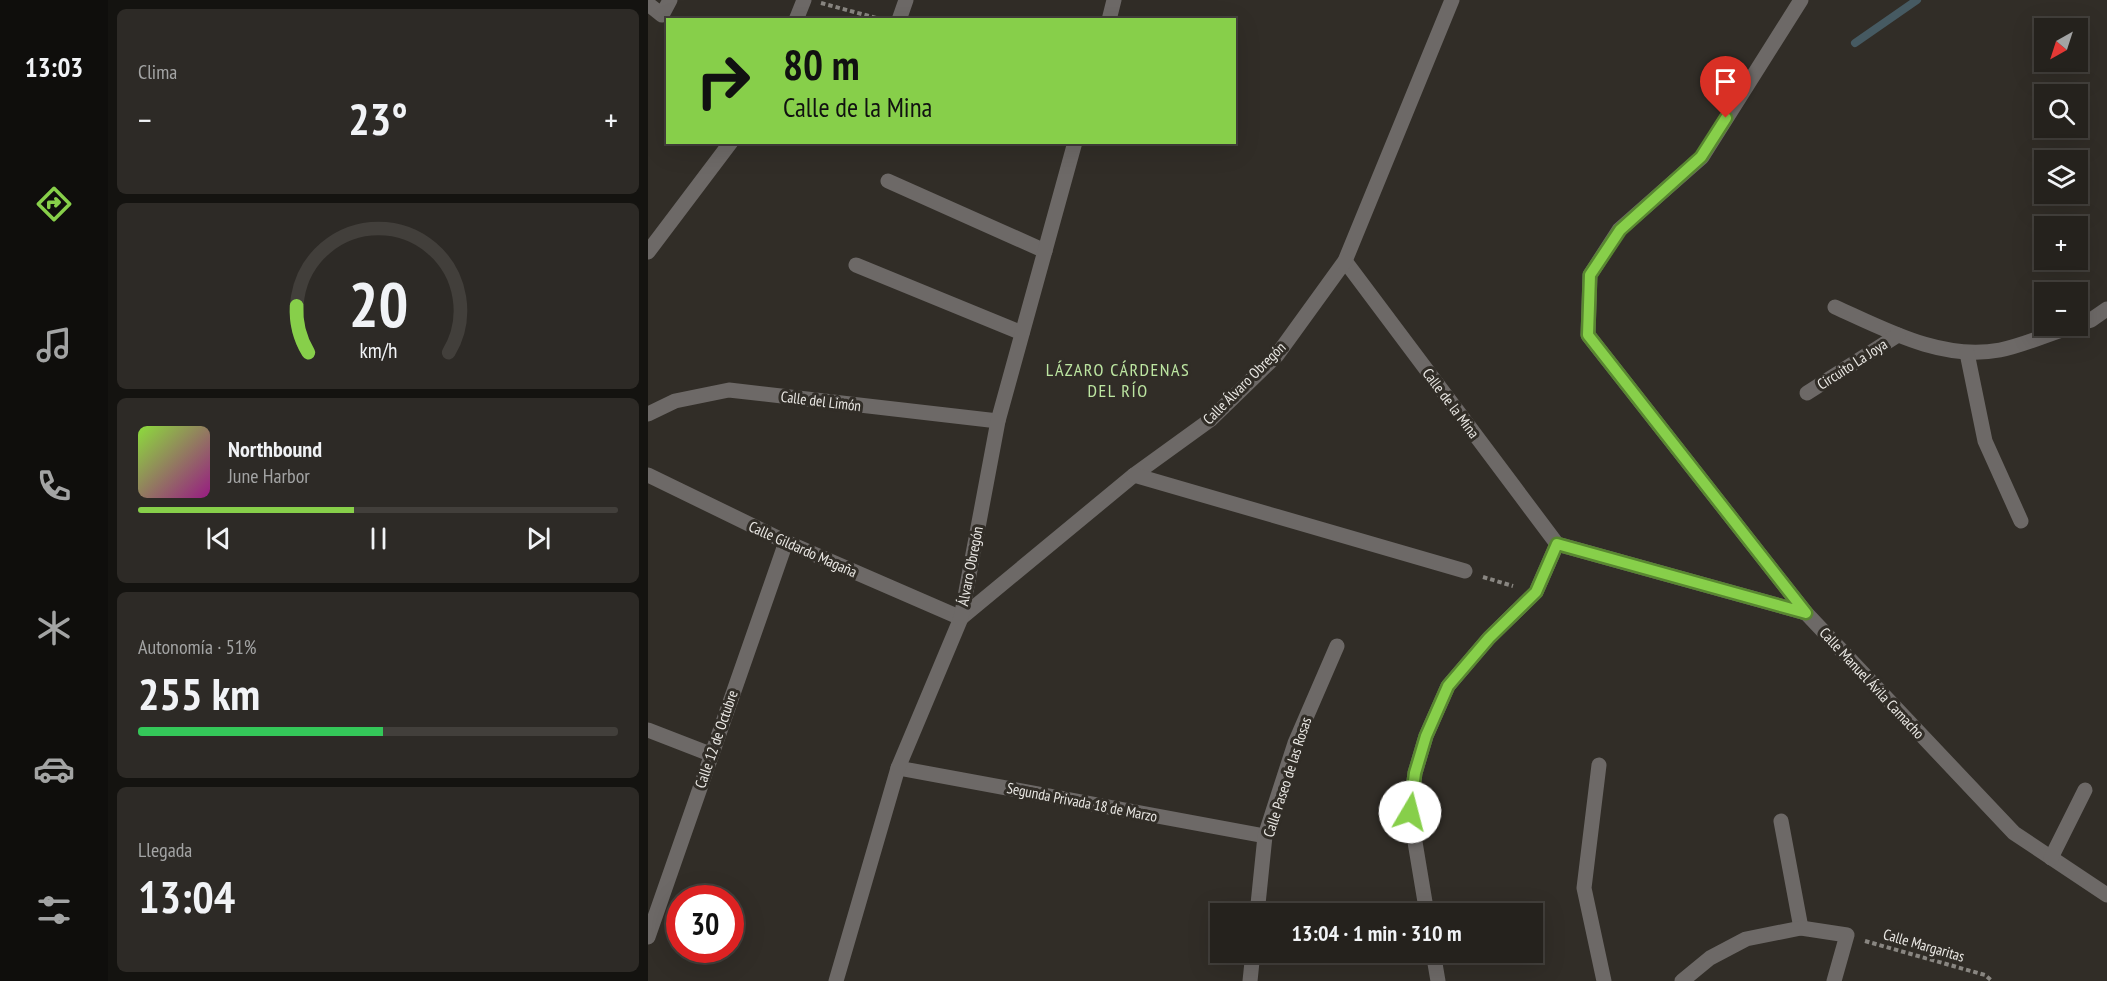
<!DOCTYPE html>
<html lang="es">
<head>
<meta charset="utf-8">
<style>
  :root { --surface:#25221d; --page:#2d2a26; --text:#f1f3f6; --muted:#a3a4a4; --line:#423f3b; --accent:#87cf4a }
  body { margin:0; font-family:"PT Sans Narrow",sans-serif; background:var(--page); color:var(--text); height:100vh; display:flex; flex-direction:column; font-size:22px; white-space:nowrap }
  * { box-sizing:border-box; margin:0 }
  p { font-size:20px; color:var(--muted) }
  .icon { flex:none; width:33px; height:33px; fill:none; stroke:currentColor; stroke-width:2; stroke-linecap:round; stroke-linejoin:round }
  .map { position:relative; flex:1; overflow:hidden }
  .sheet { display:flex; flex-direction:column; gap:9px; padding:9px; background:#141310; width:540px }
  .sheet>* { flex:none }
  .guide { position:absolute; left:18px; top:18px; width:570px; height:126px; border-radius:0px; box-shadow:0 6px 24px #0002,0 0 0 2px var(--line); background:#87cf4a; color:#111; overflow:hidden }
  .needle { width:39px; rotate:219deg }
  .buttons { position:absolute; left:1386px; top:18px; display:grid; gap:12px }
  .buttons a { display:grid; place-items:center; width:54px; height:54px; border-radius:0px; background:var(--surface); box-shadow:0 6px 24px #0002,0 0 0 2px var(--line); font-size:30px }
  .speed { position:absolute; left:18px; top:885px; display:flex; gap:12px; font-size:30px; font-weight:700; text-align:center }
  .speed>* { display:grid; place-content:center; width:78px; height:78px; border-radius:50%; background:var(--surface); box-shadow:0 6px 24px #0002,0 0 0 2px var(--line); line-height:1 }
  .speed .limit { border:9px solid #d22; background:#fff; color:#111 }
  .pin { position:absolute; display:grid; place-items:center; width:51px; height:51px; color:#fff; margin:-62px -26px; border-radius:50% 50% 50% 0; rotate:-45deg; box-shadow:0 0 6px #0007 }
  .pin .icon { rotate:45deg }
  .me { position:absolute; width:66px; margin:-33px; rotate:8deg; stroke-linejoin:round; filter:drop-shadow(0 0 4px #0008) }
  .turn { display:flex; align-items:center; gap:21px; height:126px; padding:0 18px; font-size:27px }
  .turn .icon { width:78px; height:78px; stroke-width:2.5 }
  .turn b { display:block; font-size:42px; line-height:51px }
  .big { font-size:45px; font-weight:700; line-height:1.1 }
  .sheet .tile { flex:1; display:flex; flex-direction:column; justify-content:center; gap:9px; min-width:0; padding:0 21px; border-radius:9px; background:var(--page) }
  .sheet .dial { align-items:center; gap:0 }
  .dial svg { height:156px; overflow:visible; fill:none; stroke:var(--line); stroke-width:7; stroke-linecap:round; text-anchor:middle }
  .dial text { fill:var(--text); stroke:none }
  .song { display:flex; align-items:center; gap:18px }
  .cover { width:72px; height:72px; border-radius:9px; background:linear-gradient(135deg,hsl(90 70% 55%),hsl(310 70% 35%)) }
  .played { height:6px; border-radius:3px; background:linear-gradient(90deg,var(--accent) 45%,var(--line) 45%) }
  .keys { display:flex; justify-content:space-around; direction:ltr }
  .heat { display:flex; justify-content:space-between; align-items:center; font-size:33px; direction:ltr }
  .charge { height:9px; border-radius:4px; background:linear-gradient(90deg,#34c759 51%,var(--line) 0) }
  .trip { position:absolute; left:562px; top:903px; width:333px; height:60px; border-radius:0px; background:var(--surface); box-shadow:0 6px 24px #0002,0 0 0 2px var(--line); font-weight:700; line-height:60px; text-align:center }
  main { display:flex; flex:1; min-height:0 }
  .tab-bar { display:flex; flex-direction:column; width:108px; justify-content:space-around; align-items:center; background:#0f0e0c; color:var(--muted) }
  .tab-bar .icon { width:42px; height:42px }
  .tab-bar .on { color:var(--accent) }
  .tab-bar b { font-size:27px; color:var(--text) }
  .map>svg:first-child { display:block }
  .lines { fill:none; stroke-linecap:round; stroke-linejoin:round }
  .stream { stroke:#465a62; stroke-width:8 }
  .path { stroke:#898681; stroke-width:4; stroke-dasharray:4.5 3; stroke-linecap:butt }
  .minor { stroke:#6d6967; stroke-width:15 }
  .route-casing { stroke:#588730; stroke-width:15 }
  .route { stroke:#87cf4a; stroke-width:10 }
  .labels { text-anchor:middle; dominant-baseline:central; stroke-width:6; stroke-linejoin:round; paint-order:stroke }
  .street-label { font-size:15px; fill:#eae8e4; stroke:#312d27 }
  .quarter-label { font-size:18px; letter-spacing:1.5px; fill:#bde6a2; stroke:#312d27 }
</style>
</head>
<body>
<main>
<nav class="tab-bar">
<b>13:03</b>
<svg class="icon on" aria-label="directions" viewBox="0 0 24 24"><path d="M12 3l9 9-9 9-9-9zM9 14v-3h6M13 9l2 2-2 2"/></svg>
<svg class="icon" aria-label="music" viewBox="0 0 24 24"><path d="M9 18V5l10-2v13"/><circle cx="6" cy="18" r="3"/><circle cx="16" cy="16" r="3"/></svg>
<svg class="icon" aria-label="phone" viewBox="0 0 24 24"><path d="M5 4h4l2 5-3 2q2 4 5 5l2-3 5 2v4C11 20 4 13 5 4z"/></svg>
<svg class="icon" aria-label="climate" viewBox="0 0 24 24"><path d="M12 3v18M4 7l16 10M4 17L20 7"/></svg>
<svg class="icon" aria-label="car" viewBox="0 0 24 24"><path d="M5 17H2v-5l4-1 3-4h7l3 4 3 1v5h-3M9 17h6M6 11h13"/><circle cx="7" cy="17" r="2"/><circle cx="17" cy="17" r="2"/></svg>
<svg class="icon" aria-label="filters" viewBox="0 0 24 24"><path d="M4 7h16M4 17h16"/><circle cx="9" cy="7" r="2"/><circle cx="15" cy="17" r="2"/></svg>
</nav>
<section class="sheet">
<div class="tile"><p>Clima</p>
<div class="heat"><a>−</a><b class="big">23°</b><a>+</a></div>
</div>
<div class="tile dial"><svg viewBox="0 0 100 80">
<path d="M14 69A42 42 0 1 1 86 69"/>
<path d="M14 69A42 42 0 0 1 8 45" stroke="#87cf4a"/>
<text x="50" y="56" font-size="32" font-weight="700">20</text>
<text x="50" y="72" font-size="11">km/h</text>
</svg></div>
<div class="tile">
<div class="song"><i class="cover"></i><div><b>Northbound</b><p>June Harbor</p></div></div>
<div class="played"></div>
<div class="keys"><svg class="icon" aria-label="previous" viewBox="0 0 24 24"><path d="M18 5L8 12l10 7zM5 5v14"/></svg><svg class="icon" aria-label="pause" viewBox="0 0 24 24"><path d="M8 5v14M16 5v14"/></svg><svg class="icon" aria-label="next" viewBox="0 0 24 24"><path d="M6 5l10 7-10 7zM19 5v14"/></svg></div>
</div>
<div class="tile"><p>Autonomía · 51%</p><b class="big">255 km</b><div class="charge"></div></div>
<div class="tile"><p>Llegada</p><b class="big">13:04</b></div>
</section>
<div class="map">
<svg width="1459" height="981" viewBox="0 0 1459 981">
  <rect width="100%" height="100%" fill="#312d27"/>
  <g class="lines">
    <polyline class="stream" points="1207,43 1269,0"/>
    <g class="path">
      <polyline points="173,3 232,19"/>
      <polyline points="835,577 865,586"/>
      <polyline points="1217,941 1337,975 1344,981"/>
    </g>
    <g class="minor">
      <polyline points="1153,0 1054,157 971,230 942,275 940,335 1158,613 1366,833 1459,895"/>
      <polyline points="0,4 14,15 22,0"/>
      <polyline points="148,20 156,0"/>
      <polyline points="251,20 258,0"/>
      <polyline points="461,20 466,0"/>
      <polyline points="240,181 397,251"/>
      <polyline points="0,252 83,142"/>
      <polyline points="697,261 909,544 1158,613"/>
      <polyline points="208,265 374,333"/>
      <path d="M1187,307C1238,330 1294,361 1352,350C1377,345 1402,333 1426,326"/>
      <polyline points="1430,324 1443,320 1459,309"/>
      <polyline points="1319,353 1337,441 1373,521"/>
      <polyline points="1159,393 1250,335"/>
      <polyline points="0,414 27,401 81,390 350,421"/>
      <polyline points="0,475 138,542 313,618 486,475 562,420 629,355 697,261 804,0"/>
      <polyline points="486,475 817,571"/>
      <polyline points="0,730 62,754"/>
      <polyline points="951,765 936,888 956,981"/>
      <polyline points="250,768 617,836"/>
      <polyline points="1133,821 1153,928"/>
      <polyline points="1403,858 1437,790"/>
      <polyline points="609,914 617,836 647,743 689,646"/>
      <polyline points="779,914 762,812 767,773 778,736 800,686 841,638 888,592 909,544"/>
      <polyline points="0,937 138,542"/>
      <polyline points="785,952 790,981"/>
      <polyline points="188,981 250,768 313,618 350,421 427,142"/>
      <polyline points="602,981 605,952"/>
      <polyline points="1034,981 1062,958 1098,939 1153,928 1199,935 1186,981"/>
    </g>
  </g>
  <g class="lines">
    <g class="route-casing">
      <polyline id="route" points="762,812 767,773 778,736 800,686 841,638 888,592 909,544 1158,613 940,335 942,275 972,230 1053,157 1078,118"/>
    </g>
    <use href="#route" class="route"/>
  </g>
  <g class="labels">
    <g class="street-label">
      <text transform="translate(1204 364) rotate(-33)">Circuito La Joya</text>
      <text transform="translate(596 383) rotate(-45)">Calle Álvaro Obregón</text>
      <text transform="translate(173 401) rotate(7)">Calle del Limón</text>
      <text transform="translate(803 403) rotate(53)">Calle de la Mina</text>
      <text transform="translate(155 549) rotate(24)">Calle Gildardo Magaña</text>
      <text transform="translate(322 566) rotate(-79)">Álvaro Obregón</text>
      <text transform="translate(1224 683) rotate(47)">Calle Manuel Ávila Camacho</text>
      <text transform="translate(68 739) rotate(-71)">Calle 12 de Octubre</text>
      <text transform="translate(639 777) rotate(-72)">Calle Paseo de las Rosas</text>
      <text transform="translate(434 802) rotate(11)">Segunda Privada 18 de Marzo</text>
      <text transform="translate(1276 945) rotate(16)">Calle Margaritas</text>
    </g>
    <g class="quarter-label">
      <text x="470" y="369">LÁZARO CÁRDENAS<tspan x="470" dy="21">DEL RÍO</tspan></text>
    </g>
  </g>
</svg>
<div class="buttons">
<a><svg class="needle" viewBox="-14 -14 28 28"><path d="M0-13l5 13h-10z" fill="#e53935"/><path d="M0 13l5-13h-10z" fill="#a3a4a4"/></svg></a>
<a><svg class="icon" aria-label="search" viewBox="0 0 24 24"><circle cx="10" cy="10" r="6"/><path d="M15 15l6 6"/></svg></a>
<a><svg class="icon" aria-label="layers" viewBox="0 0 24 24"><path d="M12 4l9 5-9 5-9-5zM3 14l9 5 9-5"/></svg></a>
<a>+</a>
<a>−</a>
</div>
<div class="speed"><div class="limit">30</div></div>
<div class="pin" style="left:1078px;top:118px;background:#d93025"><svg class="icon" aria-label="arrive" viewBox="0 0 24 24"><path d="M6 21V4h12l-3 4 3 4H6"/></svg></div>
<svg class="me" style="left:762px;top:812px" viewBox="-20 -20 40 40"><circle r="19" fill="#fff"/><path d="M0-13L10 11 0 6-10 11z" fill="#87cf4a"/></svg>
<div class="trip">13:04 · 1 min · 310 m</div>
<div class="guide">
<div class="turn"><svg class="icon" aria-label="right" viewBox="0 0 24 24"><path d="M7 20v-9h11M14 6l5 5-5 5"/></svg><div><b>80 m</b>Calle de la Mina</div></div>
</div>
</div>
</main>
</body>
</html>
